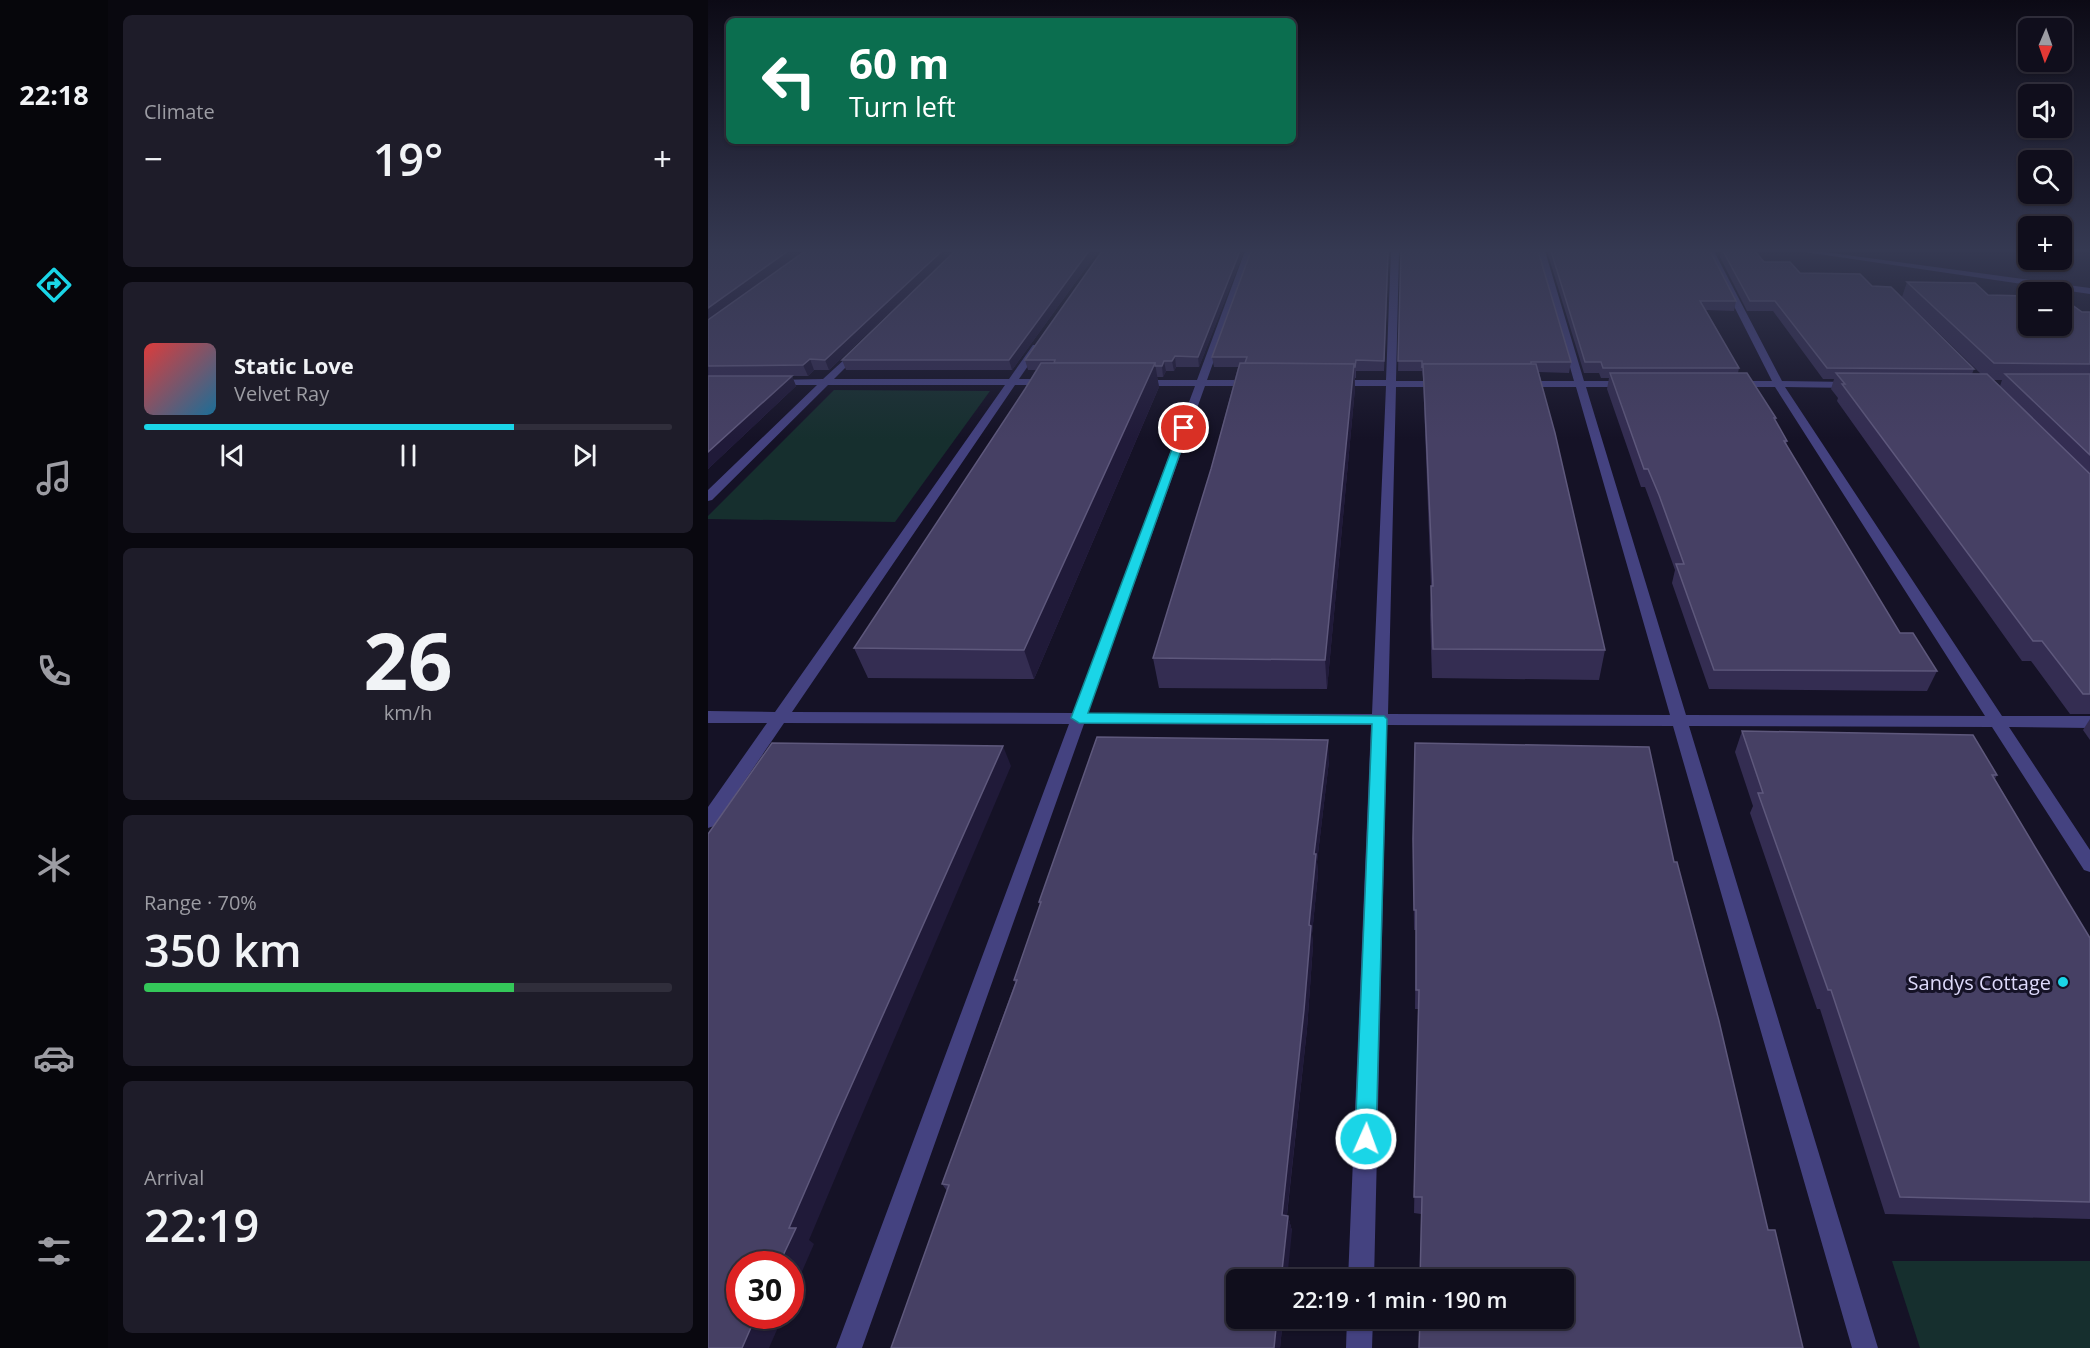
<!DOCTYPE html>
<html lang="en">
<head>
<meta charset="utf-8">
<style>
  :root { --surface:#100e1c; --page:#1e1c29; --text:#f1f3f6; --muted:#9c9ca3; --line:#302e3b; --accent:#1ad5e7 }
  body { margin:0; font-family:"Open Sans",sans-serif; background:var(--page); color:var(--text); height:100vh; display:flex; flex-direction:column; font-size:22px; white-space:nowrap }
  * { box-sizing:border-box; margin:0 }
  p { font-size:20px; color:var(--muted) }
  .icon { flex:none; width:33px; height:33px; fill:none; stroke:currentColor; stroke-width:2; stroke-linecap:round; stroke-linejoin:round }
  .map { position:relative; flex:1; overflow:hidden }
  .drawer { display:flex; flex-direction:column; gap:15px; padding:15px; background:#09080f; width:600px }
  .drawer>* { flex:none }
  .banner { position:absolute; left:18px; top:18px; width:570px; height:126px; border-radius:9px; box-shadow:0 2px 4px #0004,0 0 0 2px var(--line); background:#0b6e4f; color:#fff; overflow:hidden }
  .needle { width:39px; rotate:182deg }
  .controls { position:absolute; left:1310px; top:18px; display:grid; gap:12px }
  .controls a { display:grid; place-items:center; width:54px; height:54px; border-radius:9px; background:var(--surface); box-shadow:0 2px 4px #0004,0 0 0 2px var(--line); font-size:30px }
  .speed { position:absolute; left:18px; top:1251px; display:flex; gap:12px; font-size:30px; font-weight:700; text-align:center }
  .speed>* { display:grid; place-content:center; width:78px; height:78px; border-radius:50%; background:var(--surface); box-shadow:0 2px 4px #0004,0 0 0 2px var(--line); line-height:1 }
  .speed .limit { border:9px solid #d22; background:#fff; color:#111 }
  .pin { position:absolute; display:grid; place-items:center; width:51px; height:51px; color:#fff; margin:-26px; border:3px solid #fff; border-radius:50%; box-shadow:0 2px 6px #0007 }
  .me { position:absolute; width:66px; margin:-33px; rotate:2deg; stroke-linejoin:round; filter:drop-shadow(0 0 4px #0008) }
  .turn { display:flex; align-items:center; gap:21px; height:126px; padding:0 24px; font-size:27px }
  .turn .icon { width:78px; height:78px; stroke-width:2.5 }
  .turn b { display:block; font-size:42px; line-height:51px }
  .big { font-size:45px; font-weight:600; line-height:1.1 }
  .drawer .widget { flex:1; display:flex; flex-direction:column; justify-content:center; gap:9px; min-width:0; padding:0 21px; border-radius:9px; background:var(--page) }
  .drawer .dial { align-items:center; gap:0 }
  .dial b { font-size:78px; line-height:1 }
  .song { display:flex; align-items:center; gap:18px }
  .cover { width:72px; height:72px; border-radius:9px; background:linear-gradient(135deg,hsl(0 70% 55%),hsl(200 70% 35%)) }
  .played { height:6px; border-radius:3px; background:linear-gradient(90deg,var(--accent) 70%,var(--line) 70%) }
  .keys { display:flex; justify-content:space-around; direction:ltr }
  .heat { display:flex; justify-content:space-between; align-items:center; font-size:33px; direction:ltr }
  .charge { height:9px; border-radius:4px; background:linear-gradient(90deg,#34c759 70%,var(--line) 0) }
  .trip { position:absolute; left:518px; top:1269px; width:348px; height:60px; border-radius:9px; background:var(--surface); box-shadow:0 2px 4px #0004,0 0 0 2px var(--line); font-weight:600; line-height:60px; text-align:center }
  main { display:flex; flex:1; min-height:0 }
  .tabs { display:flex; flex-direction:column; width:108px; justify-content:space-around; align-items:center; background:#06060b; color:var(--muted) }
  .tabs .icon { width:42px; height:42px }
  .tabs .selected { color:var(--accent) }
  .tabs b { font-size:27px; color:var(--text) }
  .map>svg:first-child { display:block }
  .green { fill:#162f2e }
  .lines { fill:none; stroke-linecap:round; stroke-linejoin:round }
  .minor { fill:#444280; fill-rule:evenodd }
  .wall { fill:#342d52; fill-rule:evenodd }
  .shaded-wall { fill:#201a39 }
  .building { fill:#464064; stroke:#5e587c; stroke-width:1.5 }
  .route { fill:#1ad5e7; stroke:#118a96; stroke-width:1.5 }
  .poi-dot { fill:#1ad5e7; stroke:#151226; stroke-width:2 }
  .labels { text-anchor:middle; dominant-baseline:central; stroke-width:6; stroke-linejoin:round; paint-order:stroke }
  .near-poi-label { font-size:20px; fill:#dedafb; stroke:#151226; text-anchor:end }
</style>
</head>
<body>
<main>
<nav class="tabs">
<b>22:18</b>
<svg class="icon selected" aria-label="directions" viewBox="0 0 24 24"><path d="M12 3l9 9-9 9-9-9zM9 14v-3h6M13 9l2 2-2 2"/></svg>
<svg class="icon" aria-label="music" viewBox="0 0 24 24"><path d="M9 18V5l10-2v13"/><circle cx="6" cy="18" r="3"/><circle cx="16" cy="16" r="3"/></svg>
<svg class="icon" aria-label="phone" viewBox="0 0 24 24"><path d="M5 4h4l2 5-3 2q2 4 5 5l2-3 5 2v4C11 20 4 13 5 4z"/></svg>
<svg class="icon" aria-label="climate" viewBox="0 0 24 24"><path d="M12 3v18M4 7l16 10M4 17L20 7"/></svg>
<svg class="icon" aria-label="car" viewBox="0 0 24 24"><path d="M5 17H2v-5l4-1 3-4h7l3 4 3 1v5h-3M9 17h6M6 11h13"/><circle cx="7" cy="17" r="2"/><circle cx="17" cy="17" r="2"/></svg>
<svg class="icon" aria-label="filters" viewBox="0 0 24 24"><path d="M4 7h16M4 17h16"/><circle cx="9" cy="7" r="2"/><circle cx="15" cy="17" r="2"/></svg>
</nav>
<section class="drawer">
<div class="widget"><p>Climate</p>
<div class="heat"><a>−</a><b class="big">19°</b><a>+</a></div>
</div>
<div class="widget">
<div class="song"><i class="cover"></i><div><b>Static Love</b><p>Velvet Ray</p></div></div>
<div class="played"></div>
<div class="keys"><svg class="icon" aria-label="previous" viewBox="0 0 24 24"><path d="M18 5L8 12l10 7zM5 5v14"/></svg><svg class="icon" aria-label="pause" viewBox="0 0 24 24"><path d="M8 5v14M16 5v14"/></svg><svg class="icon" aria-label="next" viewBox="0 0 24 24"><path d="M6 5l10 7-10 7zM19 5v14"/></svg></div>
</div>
<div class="widget dial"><b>26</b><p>km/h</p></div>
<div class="widget"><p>Range · 70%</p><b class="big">350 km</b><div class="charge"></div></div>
<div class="widget"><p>Arrival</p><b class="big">22:19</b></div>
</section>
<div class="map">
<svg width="1382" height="1348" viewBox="0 0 1382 1348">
  <rect width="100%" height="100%" fill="#151226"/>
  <g class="green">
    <polygon points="126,390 282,391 187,522 0,519 0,516"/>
    <polygon points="1184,1261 1382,1261 1382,1348 1212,1348"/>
  </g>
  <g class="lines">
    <g class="minor">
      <polygon points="537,251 545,251 499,380 546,380 551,383 546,386 497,386 380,713 664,714 678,386 627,386 622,383 627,380 678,380 683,251 691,251 688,381 735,381 740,384 735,387 688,387 680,714 962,715 868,387 813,387 808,384 813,381 866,381 829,251 837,251 876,381 921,381 926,384 921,387 878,387 978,715 1277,716 1067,387 1026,387 1021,384 1026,381 1064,381 999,253 1009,251 1007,253 1074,381 1143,382 1148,385 1143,388 1077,387 1294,716 1382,716 1382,728 1301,727 1382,850 1382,872 1376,870 1284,727 981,726 1170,1348 1144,1348 965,726 679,725 666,1280 640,1280 663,725 376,724 154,1348 128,1348 361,724 76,723 6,826 0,828 0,807 59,723 0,723 0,711 67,712 297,385 120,385 4,500 0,501 0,490 109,385 66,385 62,384 62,380 115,379 149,348 154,351 126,379 301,379 325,345 331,345 333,347 311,379 342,379 347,382 342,385 307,385 84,712 365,713 487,386 432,386 427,383 432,380 489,380"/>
      <polygon points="1090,251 1109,251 1382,288 1382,294"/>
      <polygon points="639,1318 665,1318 664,1348 638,1348"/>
    </g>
  </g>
  <g class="wall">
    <polygon points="0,251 51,283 97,251 246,251 121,370 106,370 100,376 84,376 88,386 0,469"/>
    <polygon points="247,251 390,251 304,370 138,370 134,360"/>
    <polygon points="394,251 536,251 491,367 468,367 466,371 458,371 455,377 449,377 451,387 326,679 160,678 146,648 317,389 328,370 320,370 317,360"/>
    <polygon points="681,251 676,371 648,371 648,378 647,378 647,388 619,689 451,688 445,658 503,469 530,367 506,367 504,357"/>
    <polygon points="692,251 830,251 863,362 861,373 831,372 897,650 891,680 724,678 722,615 723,586 715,378 714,371 690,371 693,251"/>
    <polygon points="839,251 1002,251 1028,301 1026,311 998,310 1031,368 1030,373 1068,418 1067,421 1079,441 1078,445 1192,633 1229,671 1219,691 1001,689 964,583 967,570 947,514 937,487 933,487 899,389 901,378 893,378 891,373 876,373"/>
    <path d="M1013,251H1047L1056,262L1092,273L1164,286L1266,369L1264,374H1273L1194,297L1199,282L1280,295L1374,312H1382V714H1362L1323,661H1314L1129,401L1130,398L1123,389L1126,379H1115L1065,311H1039L1012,257ZM1285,380H1294L1292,386Z"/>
    <polygon points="1382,719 1382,740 1375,730"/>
    <polygon points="1034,731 1289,775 1287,779 1336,862 1382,938 1382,1219 1177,1214 1112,1009 1109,1009 1042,813 1045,806 1027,752"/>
    <polygon points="621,761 609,862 610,874 604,934 605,945 599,1029 579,1215 580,1216 584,1231 528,1318 575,1318 572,1348 239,1191 234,1184 307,983 306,980 332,905 331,902"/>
    <polygon points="705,839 966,862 1060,1230 1095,1348 711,1348 711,1318 855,1318 855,1280 712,1280 713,1214 706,1213 710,1009 707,1009 708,930 706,930"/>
  </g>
  <g class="shaded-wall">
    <polygon points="80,251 96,251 0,321 0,308"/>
    <polygon points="234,251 246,251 121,370 117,360"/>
    <polygon points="381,251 390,251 304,370 301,360"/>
    <polygon points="532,251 536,251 491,367 490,357"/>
    <polygon points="467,356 468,367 466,371 464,361"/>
    <polygon points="102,359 106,370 100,376 95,365"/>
    <polygon points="456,361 458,371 455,377 454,366"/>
    <polygon points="447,363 451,387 326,679 316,650"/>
    <polygon points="646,364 647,388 619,689 617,660"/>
    <polygon points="84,376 88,386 0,469 0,452"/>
    <polygon points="620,740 621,761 609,862 610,874 604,934 605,945 599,1029 577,1231 574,1215 601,925 606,854"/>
    <polygon points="295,746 303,766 144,1138 101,1240 106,1244 82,1299 82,1264 71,1264 81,1228 128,1120"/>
    <polygon points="580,1216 584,1231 579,1280 573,1280"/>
    <polygon points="48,1316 75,1316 61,1348 34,1348"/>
    <polygon points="569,1318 575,1318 572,1348 566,1348"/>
  </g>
  <g class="building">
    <polygon points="0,251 80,251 0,308"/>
    <polygon points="97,251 234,251 117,360 102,359 95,365 0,366 0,320"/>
    <polygon points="247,251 381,251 301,360 134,360"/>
    <polygon points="394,251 532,251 490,357 467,356 464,361 456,361 454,366 447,366 447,363 346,363 347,360 317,360"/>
    <polygon points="543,251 680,251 676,361 648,360 647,367 646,367 646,364 537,363 539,357 504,357"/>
    <polygon points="693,251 830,251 863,362 823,362 823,364 715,364 714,368 714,361 690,361"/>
    <polygon points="843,251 1002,251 1028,301 992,301 1031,368 895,368 893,362 877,362"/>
    <polygon points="1015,251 1047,251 1056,262 1082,262 1092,273 1152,274 1164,286 1183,287 1266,369 1119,368 1067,301 1042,301"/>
    <polygon points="1199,282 1267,283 1280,295 1320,296 1320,326 1353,326 1353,297 1374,312 1382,312 1382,364 1286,363"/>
    <polygon points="333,363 447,363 316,650 146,648 317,389"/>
    <polygon points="532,363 646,364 617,660 445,658 503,469"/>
    <polygon points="715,364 828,364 847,433 897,650 725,649 723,586 725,586"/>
    <polygon points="902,373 1039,373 1068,418 1066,418 1079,441 1076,441 1192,633 1205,633 1229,671 1006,670 968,564 976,564 951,495 940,469 936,469"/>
    <polygon points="1128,373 1279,374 1382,474 1382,694 1375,694 1334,641 1325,641 1134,384 1137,384"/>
    <polygon points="1297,374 1382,374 1382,455"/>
    <polygon points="0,376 84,376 0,452"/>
    <polygon points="1034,731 1265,735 1289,775 1284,775 1336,862 1382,938 1382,1202 1192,1197 1123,990 1120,990 1050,793 1055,793"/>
    <polygon points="389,737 620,740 606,854 608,854 601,925 603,926 596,1010 574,1215 580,1216 573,1280 528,1280 528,1318 569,1318 566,1348 183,1348 241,1185 234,1184 309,980 306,980 333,902 331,902"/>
    <polygon points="64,743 295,746 128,1120 81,1228 88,1228 71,1264 32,1264 32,1316 48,1316 34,1348 0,1348 0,834"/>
    <polygon points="707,743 941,747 966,862 969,862 1011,1021 1060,1230 1067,1230 1095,1348 711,1348 712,1318 855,1318 855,1280 712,1280 714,1197 706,1197 711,990 708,990 708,910 706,910 705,839"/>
  </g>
  <linearGradient id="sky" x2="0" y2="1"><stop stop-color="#0c0a15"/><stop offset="0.57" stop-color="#353952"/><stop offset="1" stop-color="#353952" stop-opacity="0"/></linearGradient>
  <rect width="1382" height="439" fill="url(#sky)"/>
  <polygon class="route" points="473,425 481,428 380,713 676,716 679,719 668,1139 665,1147 658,1150 650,1147 647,1139 664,724 371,723 363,718"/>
  <circle class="poi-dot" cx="1355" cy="982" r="6"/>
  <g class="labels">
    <g class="near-poi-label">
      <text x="1343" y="982">Sandys Cottage</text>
    </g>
  </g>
</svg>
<div class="controls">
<a><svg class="needle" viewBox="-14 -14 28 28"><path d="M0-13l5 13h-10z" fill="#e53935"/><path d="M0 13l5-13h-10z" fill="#9c9ca3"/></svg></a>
<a><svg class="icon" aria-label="sound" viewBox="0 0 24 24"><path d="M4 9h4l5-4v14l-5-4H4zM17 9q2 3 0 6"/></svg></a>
<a><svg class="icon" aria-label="search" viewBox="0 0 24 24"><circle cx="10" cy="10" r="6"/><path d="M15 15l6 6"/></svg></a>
<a>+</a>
<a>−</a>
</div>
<div class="speed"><div class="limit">30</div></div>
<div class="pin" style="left:476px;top:428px;background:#d93025"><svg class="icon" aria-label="arrive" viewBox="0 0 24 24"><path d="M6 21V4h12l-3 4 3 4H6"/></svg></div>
<svg class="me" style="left:658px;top:1139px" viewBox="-20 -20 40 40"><circle r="17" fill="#1ad5e7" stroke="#fff" stroke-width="3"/><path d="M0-11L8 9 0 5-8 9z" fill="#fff"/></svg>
<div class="trip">22:19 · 1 min · 190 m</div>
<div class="banner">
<div class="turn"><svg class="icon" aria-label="left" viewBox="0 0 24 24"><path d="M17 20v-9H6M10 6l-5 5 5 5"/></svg><div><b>60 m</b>Turn left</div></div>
</div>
</div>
</main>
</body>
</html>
